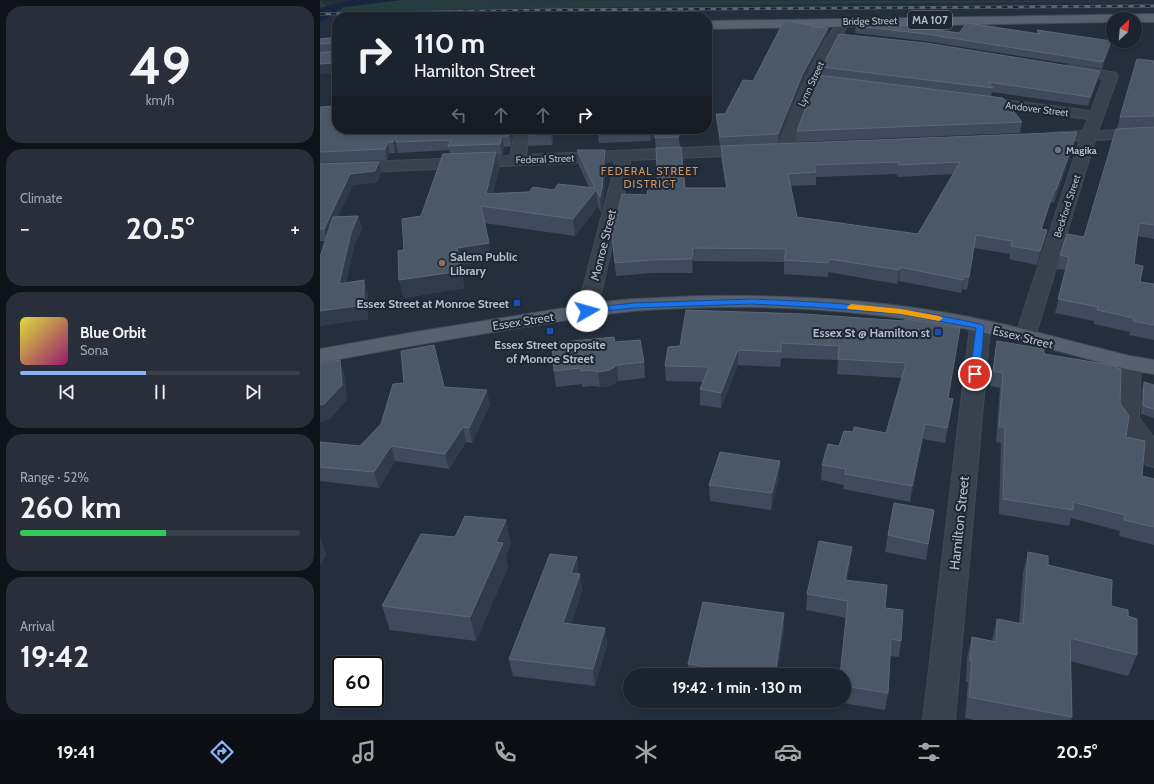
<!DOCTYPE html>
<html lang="en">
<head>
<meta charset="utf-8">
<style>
  :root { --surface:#1b232e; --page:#282f3a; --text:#f1f3f6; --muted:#a0a4aa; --line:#39404a; --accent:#8ab4f8 }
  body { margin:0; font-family:Cabin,sans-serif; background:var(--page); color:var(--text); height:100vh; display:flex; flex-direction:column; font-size:15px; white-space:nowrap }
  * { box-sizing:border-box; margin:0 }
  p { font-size:13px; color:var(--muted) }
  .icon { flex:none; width:22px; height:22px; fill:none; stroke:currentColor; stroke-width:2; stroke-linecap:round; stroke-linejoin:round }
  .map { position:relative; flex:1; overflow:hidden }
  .drawer { display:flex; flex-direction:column; gap:6px; padding:6px; background:#0f1319; width:320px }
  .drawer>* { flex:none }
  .guide { position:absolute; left:12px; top:12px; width:380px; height:122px; border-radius:16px; box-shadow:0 2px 6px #0003,0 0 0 1px var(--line); background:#1b232e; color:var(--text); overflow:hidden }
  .needle { width:26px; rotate:26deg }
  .controls { position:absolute; left:786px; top:12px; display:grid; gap:8px }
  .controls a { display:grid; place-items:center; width:36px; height:36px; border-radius:50%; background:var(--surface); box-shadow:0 2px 6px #0003,0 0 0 1px var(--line); font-size:20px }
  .speed { position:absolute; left:12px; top:656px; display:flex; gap:8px; font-size:20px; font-weight:700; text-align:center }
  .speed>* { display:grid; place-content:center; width:52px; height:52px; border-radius:50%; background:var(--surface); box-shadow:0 2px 6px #0003,0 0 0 1px var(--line); line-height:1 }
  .speed .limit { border:2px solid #111; border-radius:6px; background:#fff; color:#111 }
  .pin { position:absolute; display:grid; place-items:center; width:34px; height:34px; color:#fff; margin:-17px; border:2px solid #fff; border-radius:50%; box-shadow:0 1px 4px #0007 }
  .me { position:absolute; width:44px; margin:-22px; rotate:83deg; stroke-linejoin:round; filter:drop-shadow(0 0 3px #0008) }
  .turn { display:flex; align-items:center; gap:14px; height:84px; padding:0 16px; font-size:18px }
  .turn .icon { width:52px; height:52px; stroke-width:2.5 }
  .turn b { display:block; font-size:28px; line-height:34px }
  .lanes { display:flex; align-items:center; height:38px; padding:0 16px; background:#0003; justify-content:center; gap:20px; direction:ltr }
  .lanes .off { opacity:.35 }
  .big { font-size:30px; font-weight:800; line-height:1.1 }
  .drawer .widget { flex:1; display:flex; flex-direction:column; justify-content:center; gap:6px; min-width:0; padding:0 14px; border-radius:16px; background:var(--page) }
  .drawer .dial { align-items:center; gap:0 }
  .dial b { font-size:52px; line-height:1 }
  .song { display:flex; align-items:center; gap:12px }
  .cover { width:48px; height:48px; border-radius:6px; background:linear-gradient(135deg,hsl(60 70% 55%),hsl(320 70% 35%)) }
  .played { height:4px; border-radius:2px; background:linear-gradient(90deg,var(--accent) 45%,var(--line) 45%) }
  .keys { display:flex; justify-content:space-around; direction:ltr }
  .heat { display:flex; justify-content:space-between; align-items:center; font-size:22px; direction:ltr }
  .charge { height:6px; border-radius:3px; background:linear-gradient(90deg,#34c759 52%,var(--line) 0) }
  .trip { position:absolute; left:303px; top:668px; width:228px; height:40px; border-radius:20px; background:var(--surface); box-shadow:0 2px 6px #0003,0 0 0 1px var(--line); font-weight:800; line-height:40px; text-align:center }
  .tab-bar { display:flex; height:64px; justify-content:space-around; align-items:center; background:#0b0e12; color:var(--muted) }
  .tab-bar .icon { width:28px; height:28px }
  .tab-bar .active { color:var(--accent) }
  .tab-bar b { font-size:18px; color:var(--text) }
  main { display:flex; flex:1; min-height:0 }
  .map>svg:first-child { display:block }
  .green { fill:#263c3f }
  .water { fill:#17263c }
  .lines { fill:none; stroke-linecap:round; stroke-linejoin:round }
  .service-casing { stroke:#414a57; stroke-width:2 }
  .minor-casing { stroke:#414a57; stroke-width:2 }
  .primary-casing { stroke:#414a57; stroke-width:2 }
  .service { fill:#38414e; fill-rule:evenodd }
  .minor { fill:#38414e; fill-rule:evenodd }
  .primary { fill:#56606e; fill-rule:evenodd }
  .rail-casing { stroke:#5a6575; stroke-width:3 }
  .rail { stroke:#1d2633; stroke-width:2; stroke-dasharray:5.5; stroke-linecap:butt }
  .wall { fill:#3f4b5c; fill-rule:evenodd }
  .shaded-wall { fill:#2f3b4b }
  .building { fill:#4b5868; stroke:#5c6777; fill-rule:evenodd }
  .route { fill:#1a73e8; stroke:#114b97 }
  .slow { fill:#f59e0b }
  .worship-dot { fill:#6b7280; stroke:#1d2633; stroke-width:1.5 }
  .education-dot { fill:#8d6e63; stroke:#1d2633; stroke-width:1.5 }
  .transit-dot { fill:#1a4fb4; stroke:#1d2633; stroke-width:1.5 }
  .labels { text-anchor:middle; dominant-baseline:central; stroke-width:4; stroke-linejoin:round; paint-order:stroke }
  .far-street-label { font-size:10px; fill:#b4bcc9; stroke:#1d2633 }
  .far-poi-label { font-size:10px; font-weight:bold; fill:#b4bcc9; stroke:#1d2633; text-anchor:start }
  .shield { fill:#1d2633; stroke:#878f9c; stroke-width:1 }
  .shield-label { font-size:11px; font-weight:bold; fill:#b4bcc9 }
  .far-neighbourhood-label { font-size:11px; letter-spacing:1px; fill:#d59563; stroke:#1d2633 }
  .street-label { font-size:12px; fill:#b4bcc9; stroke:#1d2633 }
  .poi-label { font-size:12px; font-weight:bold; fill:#b4bcc9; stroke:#1d2633; text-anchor:end }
  .near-street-label { font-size:14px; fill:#b4bcc9; stroke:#1d2633 }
</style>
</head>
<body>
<main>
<section class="drawer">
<div class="widget dial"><b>49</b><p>km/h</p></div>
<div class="widget"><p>Climate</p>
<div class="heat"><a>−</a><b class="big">20.5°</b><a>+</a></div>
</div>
<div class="widget">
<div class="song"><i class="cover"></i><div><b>Blue Orbit</b><p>Sona</p></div></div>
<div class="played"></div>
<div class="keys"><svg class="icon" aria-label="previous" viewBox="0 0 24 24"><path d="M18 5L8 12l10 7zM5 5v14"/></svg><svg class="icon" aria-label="pause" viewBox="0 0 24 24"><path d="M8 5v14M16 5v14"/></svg><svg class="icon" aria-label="next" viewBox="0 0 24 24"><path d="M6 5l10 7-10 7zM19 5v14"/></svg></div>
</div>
<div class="widget"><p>Range · 52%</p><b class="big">260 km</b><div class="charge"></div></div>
<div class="widget"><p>Arrival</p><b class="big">19:42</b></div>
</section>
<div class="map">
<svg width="834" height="720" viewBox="0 0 834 720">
  <rect width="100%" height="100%" fill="#242f3e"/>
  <polygon class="green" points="0,0 8,7 24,7 80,0 834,1 476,4 15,12 11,16 0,17"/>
  <polygon class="water" points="29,0 80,0 24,7 0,23 0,8"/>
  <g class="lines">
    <g class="service-casing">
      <polygon id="service" points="804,41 810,41 807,47 802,46"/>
    </g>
    <g class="minor-casing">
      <g id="minor">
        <path d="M523,19L527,20L529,22L497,84L473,149L470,152L465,154L460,152L457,149C473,104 492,59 519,20Z"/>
        <polygon points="750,65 791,72 796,73 798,76 778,131 834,129 834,137 775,140 715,337 712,341 705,343 698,341 695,337 760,140 729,141 724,140 722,137 724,134 729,133 763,131 768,119 660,105 655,104 653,101 655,98 660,97 771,111 783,79 745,72 744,69 745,66"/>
        <polygon points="196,129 210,129 206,155 430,145 435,147 438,150 435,153 430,155 310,160 307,181 277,311 274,315 267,317 260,315 257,311 291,181 295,161 0,174 0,164 190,156"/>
        <polygon points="660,321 667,323 670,327 635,720 603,720 650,327 653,323"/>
        <polygon points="810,357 817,358 821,363 819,418 834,438 834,467 826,465 819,451 797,418 799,363 803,358"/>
      </g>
    </g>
    <g class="primary-casing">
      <g id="primary">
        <polygon points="834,14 834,22 815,22 815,19 793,19 793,22 387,29 387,21"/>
        <path d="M379,296C456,295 533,298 609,310C677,320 743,340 810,356L834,360V374L810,370C743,353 677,333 609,322C512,307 411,303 313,311C272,315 232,323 191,329C127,340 63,350 0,363V349L95,332L282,302L313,299Z"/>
      </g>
    </g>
    <use href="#service" class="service"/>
    <use href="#minor" class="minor"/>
    <use href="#primary" class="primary"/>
    <g class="rail-casing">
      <polyline id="rail" points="0,14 233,10 834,6"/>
    </g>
    <use href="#rail" class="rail"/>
  </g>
  <g class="wall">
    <path d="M491,25V27L508,28L507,36L483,81L458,144H754L734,203L731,202L722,229L727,230L725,243L717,265L689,259L690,254L654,248L647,290L642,289L641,293L579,281L577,284L508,272V277L464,274V262L373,261L372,273H332L296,276L292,236L327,195L338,188L335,136L330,141L279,143L278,132L358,129L360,147L365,188H406L401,158V146H400L397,123L396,114H405L433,81ZM576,174L578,177L633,174L598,234L477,217L471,186L496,185V177Z"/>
    <polygon points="536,26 579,28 639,33 717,33 717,30 791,41 790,47 782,69 605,41 535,33"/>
    <polygon points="0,39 17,43 17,72 0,74"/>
    <polygon points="834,61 834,239 818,236 814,264 820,282 834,284 834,340 809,335 810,332 774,324 774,321 735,313 746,270 737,269 740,255 764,237 797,129 800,117"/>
    <polygon points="502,67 780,71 778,80 768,106 672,92 671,97 702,122 700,133 476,142 477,131 501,75"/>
    <polygon points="0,107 196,129 191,146 184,147 182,155 177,155 179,168 173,193 209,192 269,187 259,166 257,150 286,165 283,204 281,213 278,206 255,236 164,223 172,260 141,265 144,288 84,298 79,280 84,250 101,216 130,154 129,150 78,153 77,148 75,153 70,153 67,160 0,163"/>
    <polygon points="208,129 234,129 232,145 209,146 208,135"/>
    <polygon points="0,164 61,173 57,182 33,185 18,216 38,216 42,229 34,246 26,283 44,280 48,294 48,319 0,326 0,257 5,241 0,241"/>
    <polygon points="584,321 628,398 631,414 625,443 603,439 590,502 523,489 524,485 501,480 502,465 533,432 566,433 582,378 517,374 518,360 461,358 460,367 418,365 401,408 380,405 380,389 383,382 346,381 345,366 348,347"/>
    <polygon points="677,341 724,354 800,403 806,437 822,476 834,479 834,545 799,536 800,531 751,518 749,526 679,514 681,443 676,442 680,388 670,386"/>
    <polygon points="295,342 324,362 325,378 298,381 291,386 280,387 272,386 262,387 262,384 236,387 234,371"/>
    <polygon points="824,382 834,385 834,418 821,414 822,390"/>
    <polygon points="124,387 170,404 152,443 146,442 129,469 75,461 59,488 0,481 0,442 40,446"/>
    <polygon points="459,477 451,510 390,501 389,485"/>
    <polygon points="614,510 606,560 565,552 568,535"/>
    <polygon points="186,520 191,544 186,556 188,567 156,641 70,630 62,606 135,537"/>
    <polygon points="708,552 791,606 808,616 817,655 808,676 750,661 752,717 751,720 654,720 645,718 648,682 646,682 647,658 652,637 672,641 677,619 699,623 703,573"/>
    <polygon points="530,563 527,580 565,608 581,641 579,657 570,656 568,693 565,710 517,702 517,701 524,701 524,675 527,618 486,610 487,594"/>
    <polygon points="259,574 260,574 262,591 251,624 285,628 287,645 275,686 193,676 189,659"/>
    <polygon points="464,613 464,629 457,675 369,675 368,664"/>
  </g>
  <g class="shaded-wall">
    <polygon points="508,28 507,36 483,81 458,144 458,134 483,73"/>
    <polygon points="791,41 790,47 782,69 783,62"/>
    <polygon points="17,43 17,72 0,74 0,64 14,63"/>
    <polygon points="780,71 778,80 768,106 770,97"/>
    <polygon points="191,129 196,129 191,146 189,136"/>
    <polygon points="231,129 234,129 232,145 231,134"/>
    <polygon points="331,129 335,129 335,136 330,141 330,131"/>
    <polygon points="757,132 754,144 734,203 736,190"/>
    <polygon points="76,136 77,148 75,153 73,142"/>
    <polygon points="182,136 184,147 182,155 180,144"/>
    <polygon points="68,142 70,153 67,160 65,149"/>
    <polygon points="285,150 286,165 283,204 281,213 280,197"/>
    <polygon points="176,152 179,168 169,207 166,194"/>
    <polygon points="59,162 61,173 57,182 33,185 7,240 4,229 30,174"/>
    <polygon points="276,190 278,206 255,236 253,219"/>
    <polygon points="734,190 731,202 718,242 721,229"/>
    <polygon points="38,216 42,229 34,246 23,298 19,284 31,233"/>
    <polygon points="727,230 725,243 717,265 720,251"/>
    <polygon points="169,243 172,260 141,265 144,288 84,298 79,280 137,248"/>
    <polygon points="373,248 373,261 372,273 372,259"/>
    <polygon points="580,267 579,281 577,284 579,270"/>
    <polygon points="645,276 642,289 641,293 643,280"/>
    <polygon points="44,280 48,294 48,319 0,326 0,311"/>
    <polygon points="418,350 418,365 401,408 401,393"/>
    <polygon points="20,360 25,376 27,400 9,420 0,422 0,405"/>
    <polygon points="297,365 298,381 291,386 280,387 278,372"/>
    <polygon points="167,390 170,404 152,443 149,428"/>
    <polygon points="633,399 631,414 625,443 627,428"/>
    <polygon points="605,424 603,439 590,502 592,486"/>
    <polygon points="143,427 146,442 129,469 125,454"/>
    <polygon points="71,446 75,461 59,488 54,472"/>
    <polygon points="460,461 459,477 451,510 452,493"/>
    <polygon points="186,520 191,544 186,556 188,567 156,641 150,617 176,542"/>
    <polygon points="0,537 7,555 0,565"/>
    <polygon points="532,547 530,563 523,596 525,580"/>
    <polygon points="257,557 259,574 254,590 251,573"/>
    <polygon points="260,574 262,591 246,640 243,623"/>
    <polygon points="464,613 464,629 457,675 455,675"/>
    <polygon points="285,628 287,645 275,686 273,669"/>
  </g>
  <g class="building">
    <polygon points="464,21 491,25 491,27 508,28 483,73 458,134 400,137 396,114 405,114 423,80 433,81"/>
    <polygon points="540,22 579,28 582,25 639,33 647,23 720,34 717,30 791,41 783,62 606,34 536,26"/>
    <polygon points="519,34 606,43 780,71 770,97 668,82 673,88 502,67"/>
    <polygon points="17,37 17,43 14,63 0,64 0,53 14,51 16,47 13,43 0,44 0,39"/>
    <polygon points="817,59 834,61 834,116 800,117"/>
    <polygon points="498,75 683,98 702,122 477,131"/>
    <polygon points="17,106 17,129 191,129 189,136 182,136 180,144 128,146 131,140 76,142 76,136 73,142 68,142 65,149 0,152 0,107"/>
    <polygon points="834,127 834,225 819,223 814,264 823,266 820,282 834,284 834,325 813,321 814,318 777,310 778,307 738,299 749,257 740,255 747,234 764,237 796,129"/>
    <polygon points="208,129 231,129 231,134 208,135"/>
    <polygon points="278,129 331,129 330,131 278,132"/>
    <polygon points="335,129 358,129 359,137 335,138"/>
    <path d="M757,132L736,190H734L721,229L727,230L720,251L691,246L692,241L656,235L649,277L645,276L643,280L580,267L579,270L509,259L508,263L464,260L466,249L373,248L372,259L331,260L295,263L292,236L302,194L327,195L328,188H338L336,148L361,147L365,188H407L401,146ZM578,162L579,165L640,162L598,234L477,217L468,174L496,172L494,165Z"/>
    <polygon points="257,150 285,150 282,188 280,197 276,190 253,219 161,206 169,243 137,248 141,271 79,280 78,251 84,250 82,219 101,216 123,154 176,152 166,194 209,192 213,187 234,190 238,184 275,188"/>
    <polygon points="59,162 55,171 30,174 4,229 0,229 0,164"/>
    <polygon points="38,216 31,233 19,284 44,280 44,305 0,311 0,257 13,217"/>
    <polygon points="366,310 484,314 584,321 585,319 640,328 628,398 633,399 627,428 605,424 592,486 525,474 526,469 502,465 508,444 519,446 524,431 533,432 534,427 566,433 586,363 518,359 519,346 461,343 461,352 418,350 401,393 380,389 389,367 345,366 348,347 360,346"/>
    <polygon points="294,337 295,342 320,340 324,362 297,365 290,370 278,372 271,370 261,371 260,368 234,371 232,343"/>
    <polygon points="677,341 724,349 724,354 797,366 797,368 801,369 800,403 809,416 806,437 825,441 822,476 834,479 834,527 804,520 805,515 753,502 753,510 683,499 685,427 679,427 683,373 673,371"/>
    <polygon points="114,345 124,387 167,390 149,428 143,427 125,454 71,446 54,472 0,467 0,442 40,446 61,424 73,384 84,383 81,351"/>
    <polygon points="20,360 22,385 4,404 0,405 0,364"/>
    <polygon points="824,382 834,385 834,409 823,406"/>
    <polygon points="400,452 460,461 452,493 389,485"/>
    <polygon points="574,503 614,510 608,544 568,535"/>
    <polygon points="145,516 186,520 176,542 183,543 150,617 62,606 101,534 135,537"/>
    <polygon points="499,541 532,547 525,580 567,585 565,608 583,610 581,641 571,639 568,693 524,686 524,675 520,675 528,601 487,594"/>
    <polygon points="708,552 728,556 728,565 792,580 791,606 808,610 808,616 817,619 817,655 750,638 752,717 649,697 652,661 650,661 652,637 676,642 677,619 703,624"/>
    <polygon points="230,554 257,557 251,573 260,574 243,623 285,628 273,669 189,659"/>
    <polygon points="383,602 464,613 455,675 444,675 368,664"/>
  </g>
  <path class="route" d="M431,299C508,302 587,306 663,325L664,327L660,374L655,377L650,374L656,328L581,314L491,307L431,304L314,308L267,313L262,311L267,308L314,303Z"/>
  <polygon class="slow" points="531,304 581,309 619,316 623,318 619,321 581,314 528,309 527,307"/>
  <circle class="worship-dot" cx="738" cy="150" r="4"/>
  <circle class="education-dot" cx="122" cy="263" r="4"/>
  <g class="transit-dot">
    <rect x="193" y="299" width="8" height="8" rx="2"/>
    <rect x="226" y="327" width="8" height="8" rx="2"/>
    <rect x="614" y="328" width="8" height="8" rx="2"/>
  </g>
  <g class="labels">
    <g class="far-street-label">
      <text transform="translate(550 21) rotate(-1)">Bridge Street</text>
      <text transform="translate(491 84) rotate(-65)">Lynn Street</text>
      <text transform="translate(717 109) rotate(7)">Andover Street</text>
      <text transform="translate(225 159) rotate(-2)">Federal Street</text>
      <text transform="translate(747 206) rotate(-72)">Beckford Street</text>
    </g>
    <g class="far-poi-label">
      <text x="746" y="150">Magika</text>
    </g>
    <rect class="shield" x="588" y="11" width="44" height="18" rx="3"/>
    <g class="shield-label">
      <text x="610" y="20">MA 107</text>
    </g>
    <g class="far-neighbourhood-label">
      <text x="330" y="171">FEDERAL STREET<tspan x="330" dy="13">DISTRICT</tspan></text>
    </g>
    <g class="street-label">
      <text transform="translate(283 245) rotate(-76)">Monroe Street</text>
      <text transform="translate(203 321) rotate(-9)">Essex Street</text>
      <text transform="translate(703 337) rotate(14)">Essex Street</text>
    </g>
    <g class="poi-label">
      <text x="130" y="256" text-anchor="start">Salem Public<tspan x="130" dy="14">Library</tspan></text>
      <text x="189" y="303">Essex Street at Monroe Street</text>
      <text x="610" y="332">Essex St @ Hamilton st</text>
      <text x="230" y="344" text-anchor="middle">Essex Street opposite<tspan x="230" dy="14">of Monroe Street</tspan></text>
    </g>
    <g class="near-street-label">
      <text transform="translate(639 523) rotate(-84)">Hamilton Street</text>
    </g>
  </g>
</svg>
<div class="controls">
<a><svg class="needle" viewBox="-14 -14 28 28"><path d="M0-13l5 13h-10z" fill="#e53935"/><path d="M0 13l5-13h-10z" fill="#a0a4aa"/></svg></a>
</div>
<div class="speed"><div class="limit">60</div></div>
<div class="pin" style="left:655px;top:374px;background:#d93025"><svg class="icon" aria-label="arrive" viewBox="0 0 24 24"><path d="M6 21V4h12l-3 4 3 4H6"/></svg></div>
<svg class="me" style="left:267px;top:311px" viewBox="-20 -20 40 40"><circle r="19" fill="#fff"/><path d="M0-13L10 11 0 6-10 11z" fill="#1a73e8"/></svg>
<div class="trip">19:42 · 1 min · 130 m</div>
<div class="guide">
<div class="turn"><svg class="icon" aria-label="right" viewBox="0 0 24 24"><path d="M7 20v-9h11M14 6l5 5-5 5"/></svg><div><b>110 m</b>Hamilton Street</div></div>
<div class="lanes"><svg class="icon off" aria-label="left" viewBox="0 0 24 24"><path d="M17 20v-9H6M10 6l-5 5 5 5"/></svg><svg class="icon off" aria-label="ahead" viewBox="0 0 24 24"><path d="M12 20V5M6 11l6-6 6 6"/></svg><svg class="icon off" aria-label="ahead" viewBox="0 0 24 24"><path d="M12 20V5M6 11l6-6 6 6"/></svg><svg class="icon" aria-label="right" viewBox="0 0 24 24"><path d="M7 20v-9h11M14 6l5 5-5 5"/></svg></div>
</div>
</div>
</main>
<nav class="tab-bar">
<b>19:41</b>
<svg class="icon active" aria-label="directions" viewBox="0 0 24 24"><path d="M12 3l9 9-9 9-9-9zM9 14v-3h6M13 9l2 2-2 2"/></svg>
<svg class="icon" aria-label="music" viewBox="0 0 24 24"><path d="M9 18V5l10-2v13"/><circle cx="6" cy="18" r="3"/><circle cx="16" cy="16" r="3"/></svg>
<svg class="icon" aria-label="phone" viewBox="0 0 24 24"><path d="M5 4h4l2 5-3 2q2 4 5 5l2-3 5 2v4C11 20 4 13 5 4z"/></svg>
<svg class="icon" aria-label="climate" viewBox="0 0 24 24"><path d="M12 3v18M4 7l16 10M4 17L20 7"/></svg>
<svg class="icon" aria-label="car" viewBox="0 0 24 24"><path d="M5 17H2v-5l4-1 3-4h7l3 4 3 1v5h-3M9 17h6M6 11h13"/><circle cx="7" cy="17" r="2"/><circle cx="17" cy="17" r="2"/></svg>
<svg class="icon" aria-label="filters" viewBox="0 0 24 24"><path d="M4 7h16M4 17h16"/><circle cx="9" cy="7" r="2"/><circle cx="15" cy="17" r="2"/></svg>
<b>20.5°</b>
</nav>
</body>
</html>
